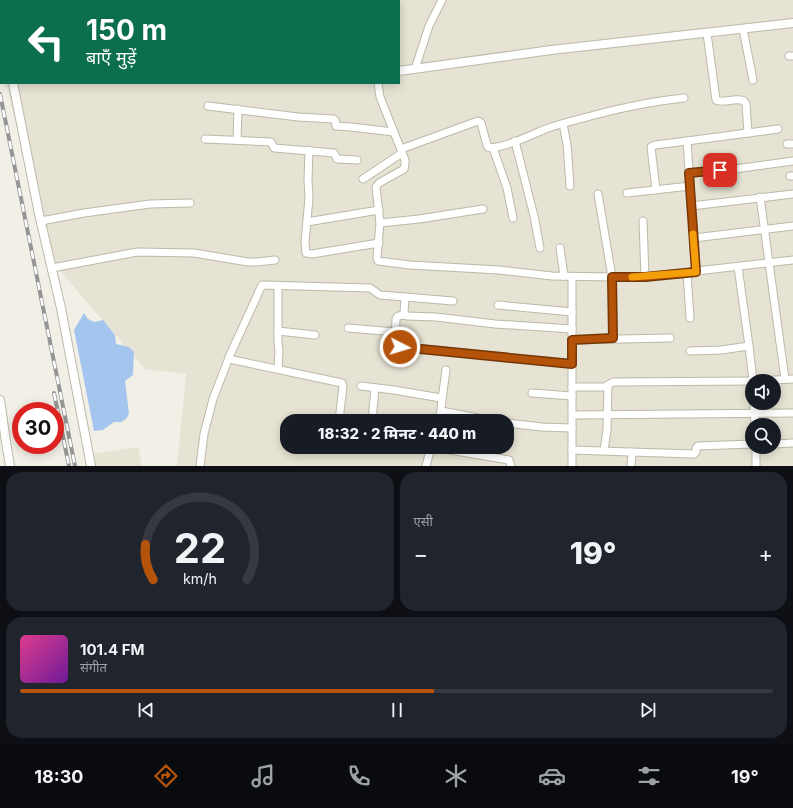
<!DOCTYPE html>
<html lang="hi">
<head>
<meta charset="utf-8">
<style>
  :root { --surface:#171b24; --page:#20242c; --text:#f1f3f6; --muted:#9ea1a6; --line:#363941; --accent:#b45309 }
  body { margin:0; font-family:Inter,"Noto Sans Devanagari",sans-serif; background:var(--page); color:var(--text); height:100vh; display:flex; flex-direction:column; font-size:15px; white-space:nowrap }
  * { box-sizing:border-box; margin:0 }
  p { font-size:13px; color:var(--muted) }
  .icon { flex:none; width:22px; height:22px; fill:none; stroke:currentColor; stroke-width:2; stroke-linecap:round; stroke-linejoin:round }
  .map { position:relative; height:466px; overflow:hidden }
  .drawer { display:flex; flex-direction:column; gap:6px; padding:6px; background:#0d0f14; flex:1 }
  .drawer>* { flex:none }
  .banner { position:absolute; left:0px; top:0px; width:400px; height:84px; box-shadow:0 2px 10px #0003; background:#0b6e4f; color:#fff; overflow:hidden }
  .fabs { position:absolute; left:745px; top:374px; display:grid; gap:8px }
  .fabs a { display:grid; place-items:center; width:36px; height:36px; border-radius:50%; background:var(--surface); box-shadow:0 2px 10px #0003; font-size:20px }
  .speed { position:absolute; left:12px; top:402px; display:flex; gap:8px; font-size:20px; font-weight:700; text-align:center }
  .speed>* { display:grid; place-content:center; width:52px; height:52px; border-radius:50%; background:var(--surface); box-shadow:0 2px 10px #0003; line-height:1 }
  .speed .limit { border:6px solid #d22; background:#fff; color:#111 }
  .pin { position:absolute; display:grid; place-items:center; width:34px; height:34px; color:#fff; margin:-17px; border-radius:8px; box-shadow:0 2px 6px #0006 }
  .me { position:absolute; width:44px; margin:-22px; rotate:95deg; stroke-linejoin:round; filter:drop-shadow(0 0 3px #0008) }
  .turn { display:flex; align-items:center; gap:14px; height:84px; padding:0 20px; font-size:18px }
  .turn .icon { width:52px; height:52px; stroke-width:2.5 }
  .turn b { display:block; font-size:28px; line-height:34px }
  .big { font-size:30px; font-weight:800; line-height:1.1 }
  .drawer .tile { flex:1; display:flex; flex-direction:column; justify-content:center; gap:6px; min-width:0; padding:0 14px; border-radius:16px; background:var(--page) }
  .drawer .dial { align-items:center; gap:0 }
  .dial svg { height:104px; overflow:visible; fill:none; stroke:var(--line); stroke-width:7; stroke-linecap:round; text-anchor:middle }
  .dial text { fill:var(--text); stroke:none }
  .song { display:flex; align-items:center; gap:12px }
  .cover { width:48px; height:48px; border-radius:6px; background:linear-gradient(135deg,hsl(330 70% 55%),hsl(280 70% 35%)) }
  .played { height:4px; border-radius:2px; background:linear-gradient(90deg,var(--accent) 55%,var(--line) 55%) }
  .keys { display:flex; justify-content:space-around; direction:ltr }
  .heat { display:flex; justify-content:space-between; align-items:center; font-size:22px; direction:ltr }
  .drawer .tiles { flex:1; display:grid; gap:6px; grid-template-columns:1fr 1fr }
  .tile:last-child { grid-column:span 2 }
  .trip { position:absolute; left:280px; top:414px; width:234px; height:40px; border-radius:16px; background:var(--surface); box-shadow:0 2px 10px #0003; font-weight:800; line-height:40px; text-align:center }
  .dock { display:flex; height:64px; justify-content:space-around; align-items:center; background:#090b0e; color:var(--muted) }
  .dock .icon { width:28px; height:28px }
  .dock .current { color:var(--accent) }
  .dock b { font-size:18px; color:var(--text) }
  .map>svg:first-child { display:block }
  .residential { fill:#e6e3d4; fill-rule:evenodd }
  .water { fill:#a4c5ed }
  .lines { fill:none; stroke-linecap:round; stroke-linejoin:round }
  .minor-casing { stroke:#bdb9a9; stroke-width:9 }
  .tertiary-casing { stroke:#bdb9a9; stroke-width:10 }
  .minor { stroke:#fff; stroke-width:7 }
  .tertiary { stroke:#fff; stroke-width:8 }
  .rail-casing { stroke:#959595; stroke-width:4 }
  .rail { stroke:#fff; stroke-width:2.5; stroke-dasharray:8; stroke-linecap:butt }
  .route-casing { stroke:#753606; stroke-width:10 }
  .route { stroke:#b45309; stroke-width:7 }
  .slow { stroke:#f59e0b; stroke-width:7 }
</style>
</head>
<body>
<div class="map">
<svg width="793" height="466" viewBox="0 0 793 466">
  <rect width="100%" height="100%" fill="#f2f0e6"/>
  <g class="residential">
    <polygon points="0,0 152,0 1,1 1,63"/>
    <path d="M358,0H793V466H177L186,374L145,369L48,257L6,83H399V1H357ZM752,381H774V403H752ZM287,421H507V447H287ZM752,425H774V447H752Z"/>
    <polygon points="138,447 142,466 93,466 91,454"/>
  </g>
  <polygon class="water" points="84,313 88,319 94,322 103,320 115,335 116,344 129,347 134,352 133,375 125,381 129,414 126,419 121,422 114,422 103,430 94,431 74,330"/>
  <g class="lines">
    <g class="minor-casing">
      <g id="minor">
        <polyline points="743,29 753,80"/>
        <path d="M707,33L716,100C724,104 735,97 744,101L746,104L748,133"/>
        <polyline points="789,56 793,56"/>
        <polyline points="415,69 429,26 442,0"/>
        <polyline points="378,83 380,97 405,160 405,164 404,169 379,183 376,187 380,223 377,257 378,261 410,265 499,270 552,276 612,277 645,277 793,260"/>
        <polyline points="208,106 298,117 333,119 335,120 336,126 351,127 394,132"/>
        <polyline points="563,124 567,144 570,186"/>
        <polyline points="205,139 271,142 274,148 334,153 337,159 357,160"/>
        <polyline points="237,140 238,109"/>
        <polyline points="515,141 534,216 540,248"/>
        <polyline points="787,144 793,144"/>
        <polyline points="493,148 507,188 513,218"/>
        <path d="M401,149L478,121L481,123L487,145L488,147C500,150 529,136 541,131C547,128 554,126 561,124C601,113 642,102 684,98"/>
        <polyline points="309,150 308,180 309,198 305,242 306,253 312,254 379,243"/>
        <polyline points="689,173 720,171 793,161"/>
        <polyline points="790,176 793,176"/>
        <polyline points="363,179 402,153"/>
        <polyline points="656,190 651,147 655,145 687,141"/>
        <polyline points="627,193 690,186"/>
        <polyline points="598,194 612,277 613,338"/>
        <polyline points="760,197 785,379"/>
        <polyline points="691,206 793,194"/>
        <polyline points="41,221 84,213 150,204 190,203"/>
        <polyline points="643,221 645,277"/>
        <polyline points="307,222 379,210"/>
        <polyline points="380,223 419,219 483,209"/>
        <polyline points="694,238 793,226"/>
        <polyline points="560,248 564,276"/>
        <polyline points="738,267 749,346 753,381"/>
        <polyline points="52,268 137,252 194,253 248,262 257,262 275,260"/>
        <polyline points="696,272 687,141 778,129"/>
        <polyline points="687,273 690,318"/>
        <polyline points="572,277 572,450 630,452 632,455 631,466"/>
        <polyline points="405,297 453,301"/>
        <polyline points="498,305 572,312"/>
        <polyline points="405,315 398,316 396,319 395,342 397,346 572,364"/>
        <polyline points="348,328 395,332"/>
        <polyline points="278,331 315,335"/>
        <polyline points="572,340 670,338"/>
        <polyline points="690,351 721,350 749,346"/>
        <polyline points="229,359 342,383 343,386 339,421"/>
        <polyline points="278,369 279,351 278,343 278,285"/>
        <polyline points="757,381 793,379"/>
        <polyline points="361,386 394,390 441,398 442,400 441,409 442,411 493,421"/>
        <polyline points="572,387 605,387 613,382 752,381"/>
        <polyline points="532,393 572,396"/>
        <polyline points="442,399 446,370"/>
        <polyline points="754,403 755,425"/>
        <polyline points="573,415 793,413"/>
        <polyline points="372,421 375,388"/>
        <polyline points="438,421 441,410"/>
        <polyline points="507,423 542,427 572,428"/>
        <polyline points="774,444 793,443"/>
        <polyline points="432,447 509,460 511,466"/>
        <polyline points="756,447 756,466"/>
        <polyline points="604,450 607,430 608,385"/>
        <polyline points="631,452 694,454 696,452 696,448 698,446 752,444"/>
        <polyline points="200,466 204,434 213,399 230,355 262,285 370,288 380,295 405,297 404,313 407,316 436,317 495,324 572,329"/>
        <polyline points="426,466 431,447"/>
        <polyline points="572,466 572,450"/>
      </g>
    </g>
    <g class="tertiary-casing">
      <g id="tertiary">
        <polyline points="3,0 3,1"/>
        <polyline points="0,35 1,35"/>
        <polyline points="399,71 551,50 793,23"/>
        <polyline points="13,83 39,214 61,308 91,466"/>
        <polyline points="0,400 6,442 10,466"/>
      </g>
    </g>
    <use href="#minor" class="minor"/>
    <use href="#tertiary" class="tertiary"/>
    <g class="rail-casing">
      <g id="rail">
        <polyline points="0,94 75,466"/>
        <polyline points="54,393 69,466"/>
      </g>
    </g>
    <use href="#rail" class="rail"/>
  </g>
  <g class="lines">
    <g class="route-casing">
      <polyline id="route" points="400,347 572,364 572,340 613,338 612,277 645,277 696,272 689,173 720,170"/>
    </g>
    <use href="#route" class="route"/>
    <polyline class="slow" points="632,277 696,272 693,234"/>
  </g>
</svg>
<div class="fabs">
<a><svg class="icon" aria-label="sound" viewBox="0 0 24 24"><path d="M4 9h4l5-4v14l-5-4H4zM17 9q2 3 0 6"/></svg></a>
<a><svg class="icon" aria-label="search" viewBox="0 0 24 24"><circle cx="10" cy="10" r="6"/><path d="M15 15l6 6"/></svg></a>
</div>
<div class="speed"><div class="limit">30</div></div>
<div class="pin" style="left:720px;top:170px;background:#d93025"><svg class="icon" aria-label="arrive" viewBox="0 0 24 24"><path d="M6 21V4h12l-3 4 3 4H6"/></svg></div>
<svg class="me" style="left:400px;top:347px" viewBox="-20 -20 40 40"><circle r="17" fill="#b45309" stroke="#fff" stroke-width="3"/><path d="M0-11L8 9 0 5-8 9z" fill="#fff"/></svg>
<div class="trip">18:32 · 2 मिनट · 440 m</div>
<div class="banner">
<div class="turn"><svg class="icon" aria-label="left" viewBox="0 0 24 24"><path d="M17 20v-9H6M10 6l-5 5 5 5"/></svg><div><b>150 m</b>बाएँ मुड़ें</div></div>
</div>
</div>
<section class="drawer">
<div class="tiles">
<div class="tile dial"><svg viewBox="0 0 100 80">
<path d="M14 69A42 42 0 1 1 86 69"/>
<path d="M14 69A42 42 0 0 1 8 42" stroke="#b45309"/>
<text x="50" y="56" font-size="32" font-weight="700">22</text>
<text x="50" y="72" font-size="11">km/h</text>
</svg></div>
<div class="tile"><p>एसी</p>
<div class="heat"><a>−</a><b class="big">19°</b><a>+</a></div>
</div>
<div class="tile">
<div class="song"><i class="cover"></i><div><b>101.4 FM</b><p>संगीत</p></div></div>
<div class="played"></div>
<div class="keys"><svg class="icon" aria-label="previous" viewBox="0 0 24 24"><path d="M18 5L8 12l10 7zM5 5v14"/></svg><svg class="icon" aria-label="pause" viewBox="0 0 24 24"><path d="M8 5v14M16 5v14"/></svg><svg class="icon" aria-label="next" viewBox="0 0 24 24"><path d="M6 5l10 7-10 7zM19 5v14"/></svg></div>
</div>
</div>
</section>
<nav class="dock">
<b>18:30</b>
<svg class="icon current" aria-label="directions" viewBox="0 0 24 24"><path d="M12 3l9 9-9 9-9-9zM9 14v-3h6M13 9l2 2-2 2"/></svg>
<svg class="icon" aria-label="music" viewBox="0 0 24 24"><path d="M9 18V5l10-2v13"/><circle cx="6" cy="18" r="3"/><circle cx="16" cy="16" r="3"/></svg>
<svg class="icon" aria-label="phone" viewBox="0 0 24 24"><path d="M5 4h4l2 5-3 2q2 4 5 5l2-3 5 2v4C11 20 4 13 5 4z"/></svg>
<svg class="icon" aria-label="climate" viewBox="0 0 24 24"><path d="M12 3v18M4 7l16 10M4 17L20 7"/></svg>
<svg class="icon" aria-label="car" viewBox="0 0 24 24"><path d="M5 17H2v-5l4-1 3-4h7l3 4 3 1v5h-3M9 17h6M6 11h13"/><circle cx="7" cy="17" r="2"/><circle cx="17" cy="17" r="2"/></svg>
<svg class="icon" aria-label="filters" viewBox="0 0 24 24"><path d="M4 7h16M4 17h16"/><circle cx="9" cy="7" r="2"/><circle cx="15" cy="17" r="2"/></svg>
<b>19°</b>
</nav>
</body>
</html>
